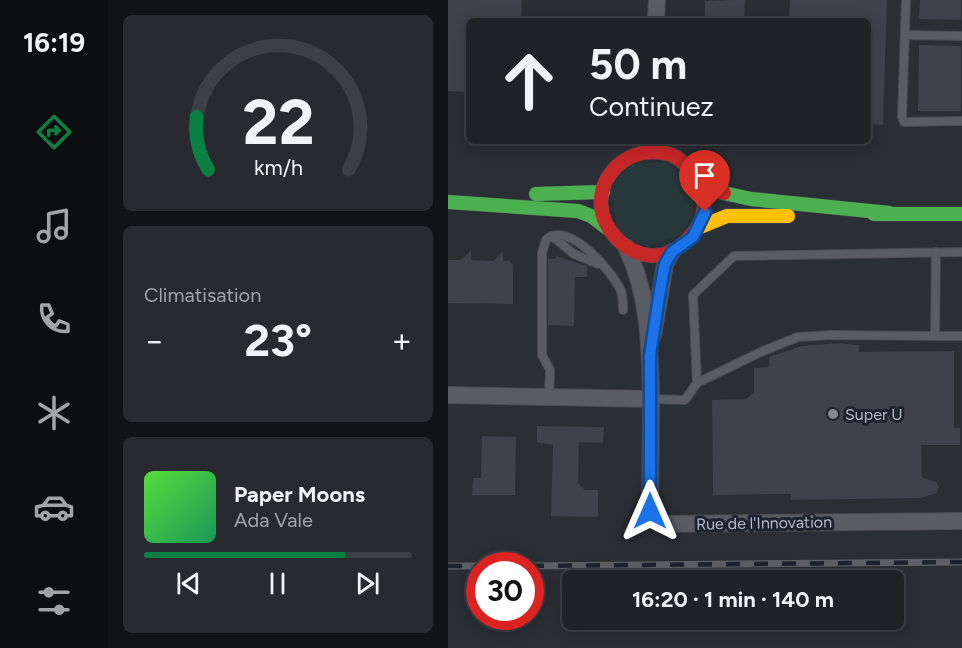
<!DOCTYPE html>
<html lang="fr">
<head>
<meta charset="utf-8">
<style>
  :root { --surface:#202228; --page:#282a30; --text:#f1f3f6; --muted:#a2a4a8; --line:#3d3f45; --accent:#0b8043 }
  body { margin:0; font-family:Figtree,sans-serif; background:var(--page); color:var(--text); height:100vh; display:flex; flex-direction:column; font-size:22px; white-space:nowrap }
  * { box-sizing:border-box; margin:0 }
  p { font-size:20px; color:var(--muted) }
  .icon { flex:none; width:33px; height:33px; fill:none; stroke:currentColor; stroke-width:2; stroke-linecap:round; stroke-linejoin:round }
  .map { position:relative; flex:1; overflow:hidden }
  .panel { display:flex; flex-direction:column; gap:15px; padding:15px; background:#121316; width:340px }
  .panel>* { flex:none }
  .banner { position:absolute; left:18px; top:18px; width:405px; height:126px; border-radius:9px; box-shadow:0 3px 15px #0003,0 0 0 2px var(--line); background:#202228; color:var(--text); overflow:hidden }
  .speed { position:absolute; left:18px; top:552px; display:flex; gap:12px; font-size:30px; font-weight:700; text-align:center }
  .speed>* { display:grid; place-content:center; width:78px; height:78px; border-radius:50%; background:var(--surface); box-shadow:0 3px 15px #0003,0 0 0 2px var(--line); line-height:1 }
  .speed .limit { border:9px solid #d22; background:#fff; color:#111 }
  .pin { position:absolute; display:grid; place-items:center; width:51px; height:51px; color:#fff; margin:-62px -26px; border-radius:50% 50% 50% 0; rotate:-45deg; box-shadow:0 0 6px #0007 }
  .pin .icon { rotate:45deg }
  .me { position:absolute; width:66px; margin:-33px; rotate:0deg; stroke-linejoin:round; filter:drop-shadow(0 0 4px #0008) }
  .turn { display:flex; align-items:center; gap:21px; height:126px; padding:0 24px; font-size:27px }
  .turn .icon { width:78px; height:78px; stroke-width:2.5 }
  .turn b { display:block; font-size:42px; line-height:51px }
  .big { font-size:45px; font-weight:700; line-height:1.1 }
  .panel .widget { flex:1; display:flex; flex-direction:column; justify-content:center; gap:9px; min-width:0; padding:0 21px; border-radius:9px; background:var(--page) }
  .panel .dial { align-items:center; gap:0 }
  .dial svg { height:156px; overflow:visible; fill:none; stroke:var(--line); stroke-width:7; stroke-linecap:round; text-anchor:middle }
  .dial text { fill:var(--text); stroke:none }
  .song { display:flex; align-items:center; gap:18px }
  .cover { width:72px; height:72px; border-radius:9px; background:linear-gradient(135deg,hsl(110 70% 55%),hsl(150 70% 35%)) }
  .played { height:6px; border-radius:3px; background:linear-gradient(90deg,var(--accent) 75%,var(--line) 75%) }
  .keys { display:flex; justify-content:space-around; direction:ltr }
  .heat { display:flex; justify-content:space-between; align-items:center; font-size:33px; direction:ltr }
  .trip { position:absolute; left:114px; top:570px; width:342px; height:60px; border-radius:9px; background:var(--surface); box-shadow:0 3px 15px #0003,0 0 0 2px var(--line); font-weight:700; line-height:60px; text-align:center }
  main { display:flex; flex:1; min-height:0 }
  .tab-bar { display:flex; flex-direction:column; width:108px; justify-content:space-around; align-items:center; background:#0d0e10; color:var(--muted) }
  .tab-bar .icon { width:42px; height:42px }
  .tab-bar .active { color:var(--accent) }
  .tab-bar b { font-size:27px; color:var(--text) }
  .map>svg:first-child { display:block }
  .green { fill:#27373a }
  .building { fill:#3e424a }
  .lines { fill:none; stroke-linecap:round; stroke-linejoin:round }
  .lane-casing { stroke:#484b52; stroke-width:10 }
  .street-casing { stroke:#484b52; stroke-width:18 }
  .fast-casing { stroke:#484b52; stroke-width:15 }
  .slow-casing { stroke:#484b52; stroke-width:15 }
  .jam-casing { stroke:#484b52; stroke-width:15 }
  .lane { stroke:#595c63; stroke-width:8 }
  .street { stroke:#595c63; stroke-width:16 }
  .fast { stroke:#4caf50; stroke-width:14 }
  .slow { stroke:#ffc107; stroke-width:14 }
  .jam { stroke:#c62828; stroke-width:14 }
  .rail-casing { stroke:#5d6067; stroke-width:7 }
  .rail { stroke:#1e242f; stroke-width:4.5; stroke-dasharray:14; stroke-linecap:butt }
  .route-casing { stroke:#114b97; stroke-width:15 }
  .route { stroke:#1a73e8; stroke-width:10 }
  .poi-dot { fill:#848993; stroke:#1e242f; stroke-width:2 }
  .labels { text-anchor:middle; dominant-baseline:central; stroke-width:6; stroke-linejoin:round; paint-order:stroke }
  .poi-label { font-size:16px; fill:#b4bac6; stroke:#1e242f; text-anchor:start }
  .street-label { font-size:16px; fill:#b4bac6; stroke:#1e242f }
</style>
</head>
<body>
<main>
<nav class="tab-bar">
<b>16:19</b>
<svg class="icon active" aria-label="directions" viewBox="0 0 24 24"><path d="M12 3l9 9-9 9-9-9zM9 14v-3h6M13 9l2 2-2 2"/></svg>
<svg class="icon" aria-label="music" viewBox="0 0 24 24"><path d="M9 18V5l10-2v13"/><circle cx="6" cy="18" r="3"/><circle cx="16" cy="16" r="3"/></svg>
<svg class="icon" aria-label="phone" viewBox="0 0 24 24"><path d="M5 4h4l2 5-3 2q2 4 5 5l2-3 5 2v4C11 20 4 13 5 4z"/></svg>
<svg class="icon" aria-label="climate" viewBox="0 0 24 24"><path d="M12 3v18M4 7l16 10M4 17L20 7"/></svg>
<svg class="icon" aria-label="car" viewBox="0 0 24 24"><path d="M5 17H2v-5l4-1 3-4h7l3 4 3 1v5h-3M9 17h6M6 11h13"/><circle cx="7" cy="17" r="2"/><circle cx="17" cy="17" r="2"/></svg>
<svg class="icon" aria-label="filters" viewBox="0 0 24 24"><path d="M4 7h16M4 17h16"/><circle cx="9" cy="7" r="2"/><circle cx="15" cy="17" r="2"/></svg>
</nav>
<section class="panel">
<div class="widget dial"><svg viewBox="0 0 100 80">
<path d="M14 69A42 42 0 1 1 86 69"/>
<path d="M14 69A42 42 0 0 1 8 42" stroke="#0b8043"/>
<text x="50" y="56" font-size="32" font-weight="700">22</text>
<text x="50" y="72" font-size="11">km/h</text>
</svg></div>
<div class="widget"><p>Climatisation</p>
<div class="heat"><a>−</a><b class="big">23°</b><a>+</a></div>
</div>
<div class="widget">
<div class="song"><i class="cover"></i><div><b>Paper Moons</b><p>Ada Vale</p></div></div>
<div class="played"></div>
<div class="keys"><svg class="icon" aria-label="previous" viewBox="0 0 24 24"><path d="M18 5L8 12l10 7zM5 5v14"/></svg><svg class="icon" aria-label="pause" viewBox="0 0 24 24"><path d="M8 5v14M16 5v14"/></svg><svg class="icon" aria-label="next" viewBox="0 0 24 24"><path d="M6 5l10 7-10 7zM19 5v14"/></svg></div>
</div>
</section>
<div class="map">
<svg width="514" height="648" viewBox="0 0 514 648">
  <rect width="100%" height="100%" fill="#2a2e35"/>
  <polygon class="green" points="217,162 235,175 245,195 244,218 231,236 199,247 170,232 161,189 183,164"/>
  <g class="building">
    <polygon points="0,0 74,0 73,21 21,21 21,92 0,91"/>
    <polygon points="284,0 297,0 296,21 257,21 257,1"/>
    <polygon points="342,0 439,0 435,125 420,124 420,21 341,21"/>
    <polygon points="472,0 513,0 513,20 471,19"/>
    <polygon points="471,45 513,46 513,111 470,111"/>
    <polygon points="23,250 23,260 46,261 55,251 55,261 61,261 65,265 65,304 0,303 0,260 14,260"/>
    <polygon points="108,256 139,266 139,277 127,277 126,326 100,325 100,259 108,259"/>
    <polygon points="392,343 411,345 411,352 506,351 506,428 512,428 512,445 473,445 474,478 488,482 491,487 489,493 473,498 343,500 343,494 265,495 264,400 298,399 306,392 306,368 321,367 321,357 354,346"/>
    <polygon points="89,426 156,427 155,443 131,442 130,483 137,490 150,490 150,517 103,516 105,445 89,442"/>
    <polygon points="34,436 68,437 67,495 24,495 25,478 33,478"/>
  </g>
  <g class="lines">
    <g class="lane-casing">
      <g id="lane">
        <polyline points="458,0 454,117 456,122 514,121"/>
        <polyline points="457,35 514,36"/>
        <polyline points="104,236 126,254 150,264"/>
        <polyline points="487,336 514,336"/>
        <polyline points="249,383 245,295 286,256 514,252"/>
        <path d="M101,397L102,370L94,355V253L98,240C120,219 165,272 173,291C175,297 175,304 175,310"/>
        <polyline points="203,399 237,400 249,383 315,351 350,337 384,335 487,336 488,252"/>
      </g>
    </g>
    <g class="street-casing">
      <g id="street">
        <polyline points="208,21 209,0"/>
        <polyline points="205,336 217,264 224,252"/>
        <path d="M0,395L203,399C202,348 201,293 178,247"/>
        <polyline points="203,399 202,511 212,524 514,521"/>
      </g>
    </g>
    <g class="fast-casing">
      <g id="fast">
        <polyline points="276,193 303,199 441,213"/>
        <polyline points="88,194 155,192"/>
        <polyline points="0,202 130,211 143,216 159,228"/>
        <polyline points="426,214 514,214"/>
      </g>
    </g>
    <g class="slow-casing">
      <polyline id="slow" points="252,227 279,216 340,216"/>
    </g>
    <g class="jam-casing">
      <path id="jam" d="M252,181C253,189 256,200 256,208C255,221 247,232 239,240C195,288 120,214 169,166C183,153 202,149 221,154C234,158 239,168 248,177C256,185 266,189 276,193"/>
    </g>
    <use href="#lane" class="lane"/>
    <use href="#street" class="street"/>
    <use href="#fast" class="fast"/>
    <use href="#slow" class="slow"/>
    <use href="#jam" class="jam"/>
    <g class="rail-casing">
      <g id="rail">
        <polyline points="0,566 32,566"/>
        <polyline points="82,566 514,562"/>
      </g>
    </g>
    <use href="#rail" class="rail"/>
  </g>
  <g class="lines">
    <g class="route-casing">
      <polyline id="route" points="202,511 202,355 213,284 217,264 224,252 245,237 257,212"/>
    </g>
    <use href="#route" class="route"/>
  </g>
  <circle class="poi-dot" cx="385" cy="414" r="6"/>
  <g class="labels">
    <g class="poi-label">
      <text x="397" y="414">Super U</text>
    </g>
    <g class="street-label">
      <text transform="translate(316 523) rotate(-1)">Rue de l'Innovation</text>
    </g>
  </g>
</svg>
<div class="speed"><div class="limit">30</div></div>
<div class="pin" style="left:257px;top:212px;background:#d93025"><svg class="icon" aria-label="arrive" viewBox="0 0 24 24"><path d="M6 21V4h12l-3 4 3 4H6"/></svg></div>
<svg class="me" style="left:202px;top:511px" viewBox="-20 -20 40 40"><path d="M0-17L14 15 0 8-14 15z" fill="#1a73e8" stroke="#fff" stroke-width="4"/></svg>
<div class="trip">16:20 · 1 min · 140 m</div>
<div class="banner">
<div class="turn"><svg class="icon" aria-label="ahead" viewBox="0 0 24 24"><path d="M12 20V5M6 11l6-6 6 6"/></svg><div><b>50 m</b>Continuez</div></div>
</div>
</div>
</main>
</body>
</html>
